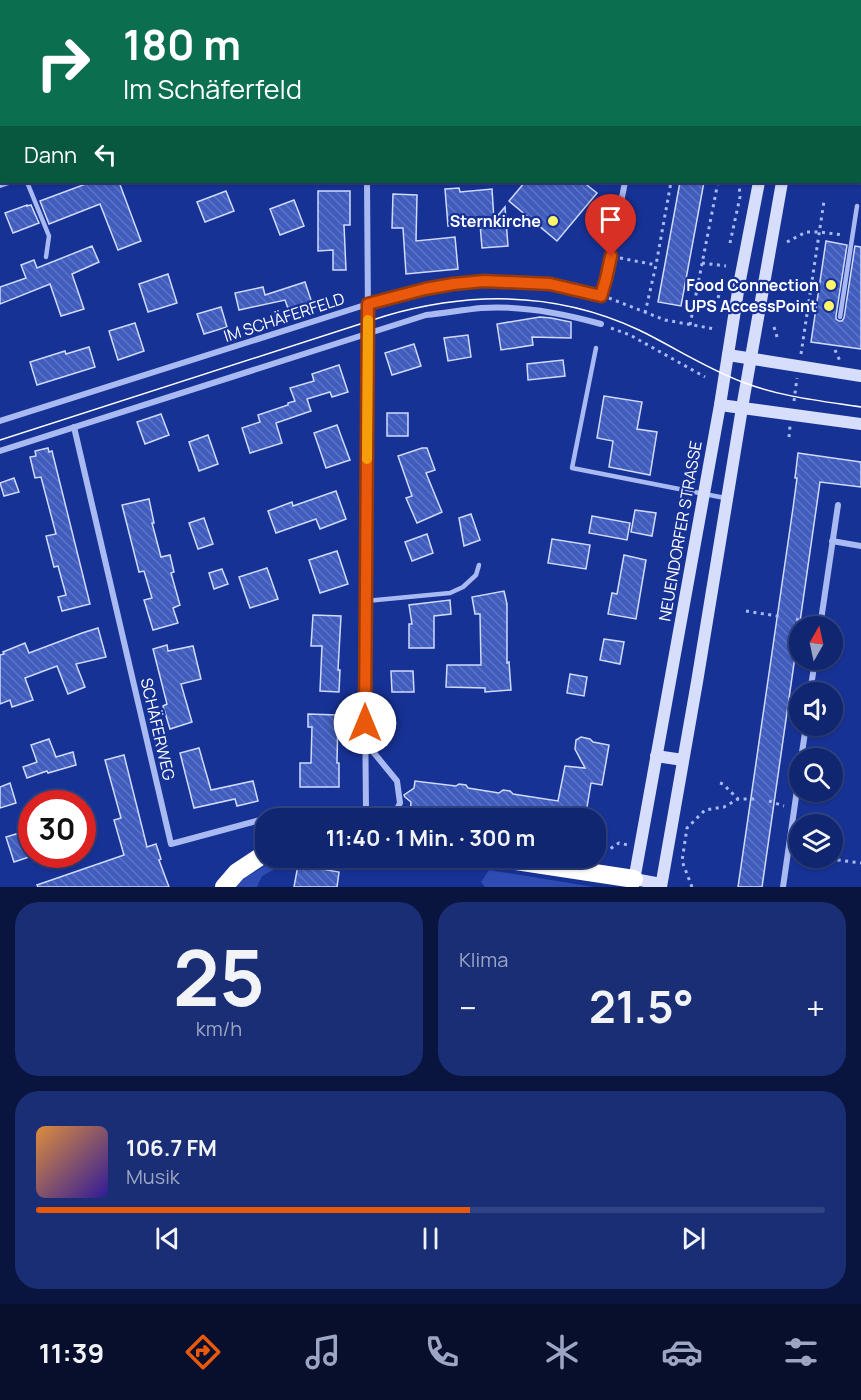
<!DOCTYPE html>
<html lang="de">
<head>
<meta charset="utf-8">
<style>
  :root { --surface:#112670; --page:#1a2e75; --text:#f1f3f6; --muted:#9ca5c3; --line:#304383; --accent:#ea580c }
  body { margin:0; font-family:Manrope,sans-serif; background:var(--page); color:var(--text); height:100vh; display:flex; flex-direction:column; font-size:22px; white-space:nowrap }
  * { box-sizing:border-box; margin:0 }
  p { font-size:20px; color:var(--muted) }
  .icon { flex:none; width:33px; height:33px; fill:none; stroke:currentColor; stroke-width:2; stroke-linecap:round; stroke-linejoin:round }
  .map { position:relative; height:887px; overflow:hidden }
  .details { display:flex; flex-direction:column; gap:15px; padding:15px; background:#09153e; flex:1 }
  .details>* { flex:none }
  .top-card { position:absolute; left:0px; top:0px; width:861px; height:183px; box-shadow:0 2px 4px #0004,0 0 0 2px var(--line); background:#0b6e4f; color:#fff; overflow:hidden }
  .needle { width:39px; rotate:9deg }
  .controls { position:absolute; left:789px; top:616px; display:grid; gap:12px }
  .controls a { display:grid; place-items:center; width:54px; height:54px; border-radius:50%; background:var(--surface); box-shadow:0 2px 4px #0004,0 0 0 2px var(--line); font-size:30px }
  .speed { position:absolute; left:18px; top:790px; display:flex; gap:12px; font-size:30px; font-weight:700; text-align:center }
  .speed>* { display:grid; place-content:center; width:78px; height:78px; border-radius:50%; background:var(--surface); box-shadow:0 2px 4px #0004,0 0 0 2px var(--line); line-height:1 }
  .speed .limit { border:9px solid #d22; background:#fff; color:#111 }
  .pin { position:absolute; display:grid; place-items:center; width:51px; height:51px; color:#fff; margin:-62px -26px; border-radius:50% 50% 50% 0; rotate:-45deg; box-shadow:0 0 6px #0007 }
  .pin .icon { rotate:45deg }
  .me { position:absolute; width:66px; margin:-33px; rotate:0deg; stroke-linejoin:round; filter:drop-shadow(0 0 4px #0008) }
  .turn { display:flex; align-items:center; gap:21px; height:126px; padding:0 24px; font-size:27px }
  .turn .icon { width:78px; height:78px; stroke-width:2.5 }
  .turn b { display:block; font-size:42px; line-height:51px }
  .then { display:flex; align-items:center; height:57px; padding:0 24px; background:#0003; gap:12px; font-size:22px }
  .big { font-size:45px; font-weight:700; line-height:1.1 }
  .details .card { flex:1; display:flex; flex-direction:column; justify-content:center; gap:9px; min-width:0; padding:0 21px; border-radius:24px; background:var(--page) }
  .details .dial { align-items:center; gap:0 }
  .dial b { font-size:78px; line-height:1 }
  .song { display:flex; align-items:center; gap:18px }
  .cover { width:72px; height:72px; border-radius:9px; background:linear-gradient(135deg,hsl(30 70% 55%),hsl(250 70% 35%)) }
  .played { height:6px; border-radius:3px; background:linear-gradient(90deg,var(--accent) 55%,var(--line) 55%) }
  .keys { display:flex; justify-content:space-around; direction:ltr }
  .heat { display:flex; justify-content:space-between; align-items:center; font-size:33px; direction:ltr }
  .details .tiles { flex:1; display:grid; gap:15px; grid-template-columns:1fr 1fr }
  .card:last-child { grid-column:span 2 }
  .trip { position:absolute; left:255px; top:808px; width:351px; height:60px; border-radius:24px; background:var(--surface); box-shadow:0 2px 4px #0004,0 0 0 2px var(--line); font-weight:700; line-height:60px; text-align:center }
  .menu { display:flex; height:96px; justify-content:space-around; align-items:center; background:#070f2d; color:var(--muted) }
  .menu .icon { width:42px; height:42px }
  .menu .selected { color:var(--accent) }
  .menu b { font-size:27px; color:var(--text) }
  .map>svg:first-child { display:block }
  .green { fill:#2e4cb4 }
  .building { fill:url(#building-back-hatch); stroke:#d0dafc; stroke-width:1.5 }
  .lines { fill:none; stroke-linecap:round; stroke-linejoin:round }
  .path { stroke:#a9b9f1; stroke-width:3; stroke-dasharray:3 4.5; stroke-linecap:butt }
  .lane { stroke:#a9b9f1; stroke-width:4.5 }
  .street { stroke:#a9b9f1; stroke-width:6 }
  .secondary { stroke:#d7defb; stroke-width:12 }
  .highway { stroke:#fff; stroke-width:18 }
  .tram { stroke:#fff; stroke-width:1.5 }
  .route-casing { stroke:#983908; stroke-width:15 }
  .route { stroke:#ea580c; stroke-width:10 }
  .slow { stroke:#f59e0b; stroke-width:10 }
  .poi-dot { fill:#fff568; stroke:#173295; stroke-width:2 }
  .labels { text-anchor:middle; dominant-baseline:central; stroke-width:4.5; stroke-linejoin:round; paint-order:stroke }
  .poi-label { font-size:16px; font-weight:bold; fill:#fff; stroke:#173295; text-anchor:end }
  .street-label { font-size:16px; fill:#fff; stroke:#173295 }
</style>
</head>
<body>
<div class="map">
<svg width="861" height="887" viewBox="0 0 861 887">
  <defs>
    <pattern id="building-back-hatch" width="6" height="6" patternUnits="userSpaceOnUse" patternTransform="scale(1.5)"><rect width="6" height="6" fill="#405cbc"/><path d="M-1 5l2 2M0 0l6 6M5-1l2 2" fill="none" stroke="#5d74c6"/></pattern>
  </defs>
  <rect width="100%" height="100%" fill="#173295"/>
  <g class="green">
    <polygon points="279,858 295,858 262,876 257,887 236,887 246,877"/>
    <polygon points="489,870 594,887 485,887 481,882"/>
  </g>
  <g class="building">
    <polygon points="91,182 119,182 141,241 118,250 100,204 49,224 40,201"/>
    <polygon points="525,182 583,182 597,193 557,241 509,201"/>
    <polygon points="680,182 704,182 681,306 658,302"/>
    <polygon points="459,188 460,192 492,189 494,220 505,207 508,246 482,248 480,224 448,226 445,189"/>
    <polygon points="226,191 234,211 205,222 197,202"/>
    <polygon points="318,191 350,191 350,225 344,225 346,270 333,270 333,250 318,251"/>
    <polygon points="393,194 417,195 416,241 455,237 458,269 406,274 403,228 392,228"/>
    <polygon points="294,200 304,226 280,235 270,209"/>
    <polygon points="27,205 27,206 31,205 39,223 13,233 5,213"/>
    <polygon points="826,241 847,245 836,316 836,319 839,321 842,321 844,318 855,246 861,247 861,349 811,342"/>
    <polygon points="92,246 99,262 72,274 84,309 61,316 50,284 0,304 0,287 26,278 21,265 34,260 37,268"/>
    <polygon points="168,274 177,303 148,312 139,284"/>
    <polygon points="305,282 313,306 290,314 285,300 239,310 235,293 263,287 265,295"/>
    <polygon points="221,307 227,327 204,334 197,314"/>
    <polygon points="540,317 551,318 571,322 571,338 532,337 533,345 501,350 497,324"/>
    <polygon points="135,323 144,351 118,360 109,331"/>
    <polygon points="468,335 471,357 448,361 444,338"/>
    <polygon points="414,344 421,366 392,375 385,353"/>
    <polygon points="89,347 95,367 37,385 30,362 65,351 66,354"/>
    <polygon points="563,360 565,376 528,380 527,364"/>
    <polygon points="339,365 348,392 332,397 330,392 307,399 311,411 276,423 282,443 250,453 242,428 260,422 258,415 288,405 288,403 295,401 290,388 314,381 312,374"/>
    <polygon points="604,396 642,402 637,429 657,432 650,475 609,467 613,441 597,438"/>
    <rect x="387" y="413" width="21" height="23"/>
    <polygon points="161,414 169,435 145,444 137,422"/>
    <polygon points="337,425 350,460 326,468 314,433"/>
    <polygon points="208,435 218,464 199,471 189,442"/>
    <polygon points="48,448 49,452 52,451 90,604 62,611 58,597 66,595 58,566 54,567 46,536 56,534 41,477 35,478 30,457 36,456 35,451"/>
    <polygon points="422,448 427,448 435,470 426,473 442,512 417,523 406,498 412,496 398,456"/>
    <polygon points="798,453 861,462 861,487 820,482 762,887 738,887 793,508 797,478 795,478"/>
    <polygon points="14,478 19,492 4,496 0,483"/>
    <polygon points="336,491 346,519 320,529 316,519 276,533 268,511 292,502 293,506"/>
    <polygon points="149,499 154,523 152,523 161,557 170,555 174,572 171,573 180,605 173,608 178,623 153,630 144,600 152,598 144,571 139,572 122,505"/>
    <polygon points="635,510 656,513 652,536 631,532"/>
    <polygon points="471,514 480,540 464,546 459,518"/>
    <polygon points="592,516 630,523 627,540 589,533"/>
    <polygon points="204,518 213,544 198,549 189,523"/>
    <polygon points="427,534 433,553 412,561 405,542"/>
    <polygon points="552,539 590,545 586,569 548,563"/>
    <polygon points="337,551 348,584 320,593 309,560"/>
    <polygon points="624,555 646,560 636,619 608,614 612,593 617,594"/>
    <polygon points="267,568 278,599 250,608 239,577"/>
    <polygon points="222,569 228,584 214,589 209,573"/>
    <polygon points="504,591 507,604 507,663 509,662 511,690 485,692 485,688 446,687 447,665 481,665 480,614 475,614 472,597"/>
    <polygon points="450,600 451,614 434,616 434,648 409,648 409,624 412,624 409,605"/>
    <polygon points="313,615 341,616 338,670 340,670 339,692 320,691 322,646 311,646"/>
    <polygon points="98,628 106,657 76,664 85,687 68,694 57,666 25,678 33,700 12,707 10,700 0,704 0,655 4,654 3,652 25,643 29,653 82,633"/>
    <polygon points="604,639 624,642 620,664 600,660"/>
    <polygon points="167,645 168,651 193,646 201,679 181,684 192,722 170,729 163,706 167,704 153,649"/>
    <polygon points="391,671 413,671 414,692 392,692"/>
    <polygon points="570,674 587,677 584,696 567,693"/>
    <polygon points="308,714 338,715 337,763 339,763 339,787 300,787 300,763 311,763 312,727 308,727"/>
    <polygon points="581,737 590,739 593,742 609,745 602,785 591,783 585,819 432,819 410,816 411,802 405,797 404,795 414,788 415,781 456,786 459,784 466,785 468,788 499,793 503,790 510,791 513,794 558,801 565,766 585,768 575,749 576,740"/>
    <polygon points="49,739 56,757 73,752 76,765 48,773 47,771 27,778 23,767 37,762 31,745"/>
    <polygon points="199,748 211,790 253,781 258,801 237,806 235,799 194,808 180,753"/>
    <polygon points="124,755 147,847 156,844 161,859 159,860 169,887 38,887 37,885 124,855 114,820 121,818 105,760"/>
    <polygon points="10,783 16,803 0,808 0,787"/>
    <polygon points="26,831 32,846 32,855 35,855 14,862 6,837"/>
    <polygon points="298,865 339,872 337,887 294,887"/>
  </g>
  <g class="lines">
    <g class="path">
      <polyline points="60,0 61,2"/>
      <polyline points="537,0 537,2"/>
      <polyline points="0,1 2,0"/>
      <polyline points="723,2 724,0"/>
      <polyline points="771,2 771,0"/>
      <polyline points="787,242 806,232 820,232 843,235"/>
      <polyline points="730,243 740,197 739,182"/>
      <polyline points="620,258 656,265"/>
      <polyline points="702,263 726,266"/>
      <polyline points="609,298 665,320 715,329"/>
      <polyline points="718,298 723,282"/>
      <polyline points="645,313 656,265 671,182"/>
      <polyline points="690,325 718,182"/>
      <polyline points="774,327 778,340"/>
      <polyline points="611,328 630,335 705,377"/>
      <polyline points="835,350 840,361"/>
      <polyline points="801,354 824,201"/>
      <polyline points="794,401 797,378"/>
      <polyline points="789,437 790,426"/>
      <polyline points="746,611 783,617"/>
      <polyline points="796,619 810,624"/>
      <polyline points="720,783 723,784 738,799 758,799"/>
      <polyline points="769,801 784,806"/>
      <polyline points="596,847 610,849 619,843 628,845"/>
      <polyline points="832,855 838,860 861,863"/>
      <polyline points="692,887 682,861 687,828 705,810 724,807 738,799"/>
    </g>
    <g class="lane">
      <polyline points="27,182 49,236 46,257"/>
      <polyline points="840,317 857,206"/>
      <polyline points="596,348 572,468 725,498"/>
      <polyline points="366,601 450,593 463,587 476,575 479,565"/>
    </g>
    <g class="street">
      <polyline points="331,0 332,2"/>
      <polyline points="671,2 671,0"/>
      <polyline points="0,185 9,182"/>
      <polyline points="0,421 368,304 425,289 453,284 484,281 550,284 601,296 606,279 625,182"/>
      <polyline points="74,427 171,844 264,819 366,810"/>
      <path d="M0,451L426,315C444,313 463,310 481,308C522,305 562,313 601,324"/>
      <polyline points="832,541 861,546"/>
      <polyline points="820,627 838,505"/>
      <polyline points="810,693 815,660"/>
      <polyline points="365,742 397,781 400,803 394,815 378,816 366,810 365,704 368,313 367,182"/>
      <polyline points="801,759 806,726"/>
      <polyline points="783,887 800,769"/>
    </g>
    <g class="secondary">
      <polyline points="810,2 811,0"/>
      <polyline points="829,2 829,0"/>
      <polyline points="728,355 861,376"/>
      <polyline points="720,405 861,424"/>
      <polyline points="656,756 683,760"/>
      <polyline points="634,879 661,884"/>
      <polyline points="633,886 720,405 739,285 759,182"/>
      <polyline points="661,887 697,682 742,408 782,182"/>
    </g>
    <g class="highway">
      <polyline points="496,858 634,879"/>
      <polyline points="224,887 237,872 266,853"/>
    </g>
    <path class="tram" d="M0,440L385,316C471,291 556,291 639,330C674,347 707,369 745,383C782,397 822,401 861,407"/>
  </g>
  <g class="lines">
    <g class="route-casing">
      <polyline id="route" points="365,723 368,304 425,289 453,284 484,281 550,284 601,296 606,279 611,256"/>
    </g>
    <use href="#route" class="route"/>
    <polyline class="slow" points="367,459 368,320"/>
  </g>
  <g class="poi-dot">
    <circle cx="553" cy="221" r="6"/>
    <circle cx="831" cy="285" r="6"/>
    <circle cx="829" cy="306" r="6"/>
  </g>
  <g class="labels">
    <g class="poi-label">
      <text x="541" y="221">Sternkirche</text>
      <text x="819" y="285">Food Connection</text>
      <text x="817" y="306">UPS AccessPoint</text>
    </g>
    <g class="street-label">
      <text transform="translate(284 317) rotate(-18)">IM SCHÄFERFELD</text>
      <text transform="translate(680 531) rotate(-80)">NEUENDORFER STRASSE</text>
      <text transform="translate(158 729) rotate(77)">SCHÄFERWEG</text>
    </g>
  </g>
</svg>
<div class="controls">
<a><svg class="needle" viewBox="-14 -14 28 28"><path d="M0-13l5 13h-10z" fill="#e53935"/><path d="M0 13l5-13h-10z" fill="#9ca5c3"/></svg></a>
<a><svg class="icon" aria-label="sound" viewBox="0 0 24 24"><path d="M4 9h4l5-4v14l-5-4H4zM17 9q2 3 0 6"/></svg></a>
<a><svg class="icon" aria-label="search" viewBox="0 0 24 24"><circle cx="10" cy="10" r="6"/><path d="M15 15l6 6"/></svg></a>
<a><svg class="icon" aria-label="layers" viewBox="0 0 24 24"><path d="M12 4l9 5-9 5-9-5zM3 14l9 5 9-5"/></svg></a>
</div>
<div class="speed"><div class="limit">30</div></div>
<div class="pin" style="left:611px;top:256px;background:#d93025"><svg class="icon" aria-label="arrive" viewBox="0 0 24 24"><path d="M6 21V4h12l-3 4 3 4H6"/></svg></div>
<svg class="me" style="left:365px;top:723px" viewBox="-20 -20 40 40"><circle r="19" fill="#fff"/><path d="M0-13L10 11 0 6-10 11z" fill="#ea580c"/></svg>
<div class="trip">11:40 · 1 Min. · 300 m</div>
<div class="top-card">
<div class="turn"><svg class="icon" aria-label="right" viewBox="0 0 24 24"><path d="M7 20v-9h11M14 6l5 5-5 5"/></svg><div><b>180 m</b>Im Schäferfeld</div></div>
<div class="then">Dann<svg class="icon" aria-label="left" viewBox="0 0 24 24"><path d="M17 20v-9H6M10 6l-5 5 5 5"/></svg></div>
</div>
</div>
<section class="details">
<div class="tiles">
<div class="card dial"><b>25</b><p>km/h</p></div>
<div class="card"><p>Klima</p>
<div class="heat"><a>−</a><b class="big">21.5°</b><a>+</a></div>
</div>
<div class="card">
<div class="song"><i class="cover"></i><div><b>106.7 FM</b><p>Musik</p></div></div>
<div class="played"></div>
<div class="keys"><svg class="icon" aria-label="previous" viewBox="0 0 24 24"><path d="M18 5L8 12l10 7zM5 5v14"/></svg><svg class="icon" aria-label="pause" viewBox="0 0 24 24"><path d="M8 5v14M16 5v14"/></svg><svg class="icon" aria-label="next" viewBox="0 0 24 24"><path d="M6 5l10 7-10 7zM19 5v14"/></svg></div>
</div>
</div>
</section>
<nav class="menu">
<b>11:39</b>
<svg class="icon selected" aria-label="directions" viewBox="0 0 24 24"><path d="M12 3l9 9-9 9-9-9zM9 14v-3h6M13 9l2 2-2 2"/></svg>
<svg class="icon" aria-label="music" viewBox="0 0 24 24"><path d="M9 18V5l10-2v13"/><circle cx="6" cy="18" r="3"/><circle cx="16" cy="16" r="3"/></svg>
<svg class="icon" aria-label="phone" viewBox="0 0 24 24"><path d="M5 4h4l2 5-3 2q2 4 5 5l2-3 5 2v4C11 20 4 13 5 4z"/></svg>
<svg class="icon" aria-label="climate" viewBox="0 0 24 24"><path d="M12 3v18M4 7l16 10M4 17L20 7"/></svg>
<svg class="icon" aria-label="car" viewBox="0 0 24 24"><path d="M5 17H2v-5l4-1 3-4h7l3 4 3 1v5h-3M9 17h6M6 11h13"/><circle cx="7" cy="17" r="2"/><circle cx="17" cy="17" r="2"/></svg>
<svg class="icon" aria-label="filters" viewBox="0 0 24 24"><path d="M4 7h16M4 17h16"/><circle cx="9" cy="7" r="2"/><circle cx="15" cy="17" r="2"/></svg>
</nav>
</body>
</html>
